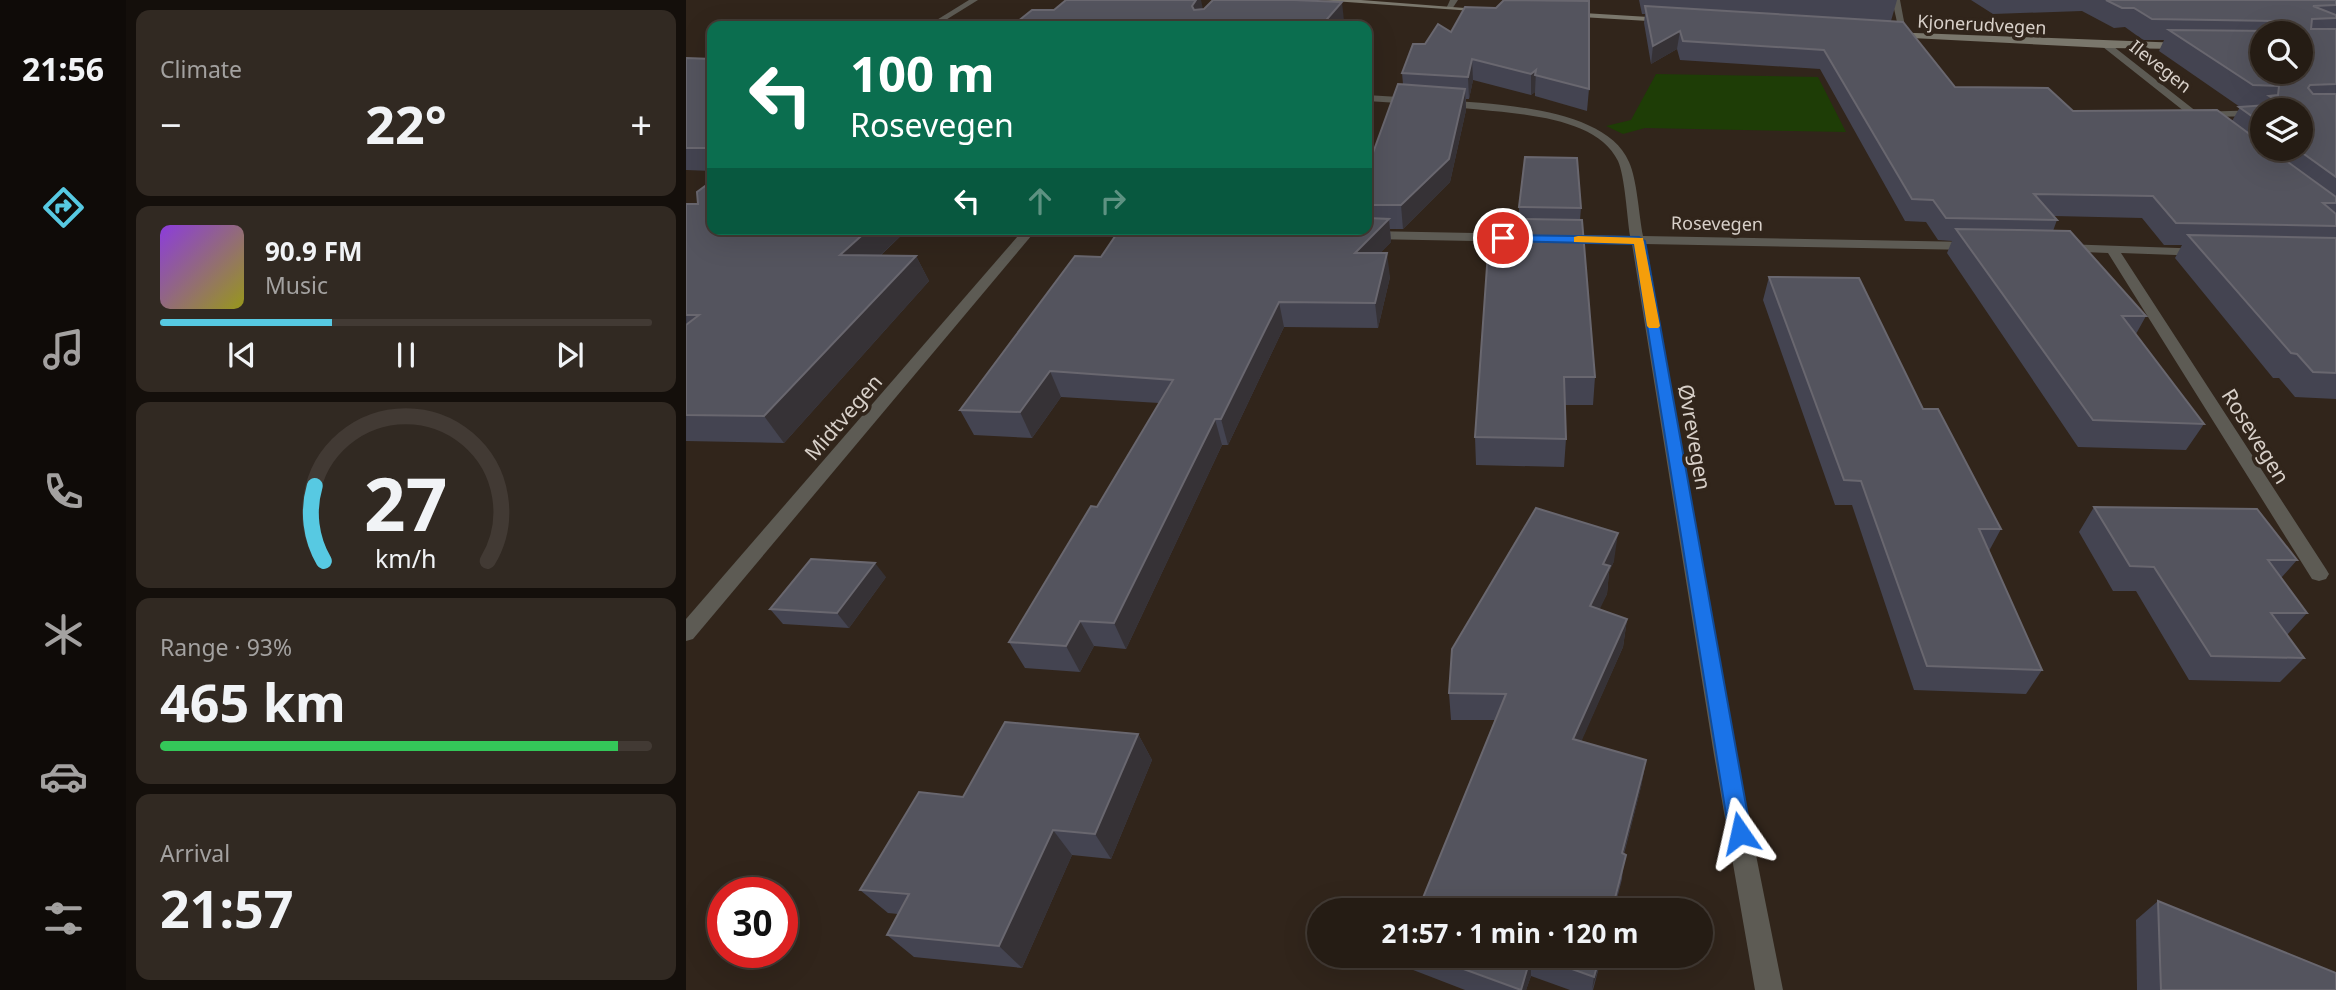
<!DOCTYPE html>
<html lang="en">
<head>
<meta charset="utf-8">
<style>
  :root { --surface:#251c14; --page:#312922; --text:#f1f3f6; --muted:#a3a1a0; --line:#423a34; --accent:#57c9e2 }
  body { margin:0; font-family:"Noto Sans",sans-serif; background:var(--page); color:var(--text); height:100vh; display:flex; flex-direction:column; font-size:26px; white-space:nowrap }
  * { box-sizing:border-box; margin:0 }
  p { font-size:23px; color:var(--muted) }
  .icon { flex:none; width:38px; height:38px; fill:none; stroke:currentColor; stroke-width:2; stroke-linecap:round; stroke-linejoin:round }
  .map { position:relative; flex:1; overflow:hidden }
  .sheet { display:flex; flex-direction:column; gap:10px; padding:10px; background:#140f0b; width:560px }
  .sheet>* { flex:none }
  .top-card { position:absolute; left:21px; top:21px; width:665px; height:214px; border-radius:14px; box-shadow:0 7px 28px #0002,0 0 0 2px var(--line); background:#0b6e4f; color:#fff; overflow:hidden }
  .tools { position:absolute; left:1564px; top:21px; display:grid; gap:14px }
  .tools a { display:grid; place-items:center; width:63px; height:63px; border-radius:50%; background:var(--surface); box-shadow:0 7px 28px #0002,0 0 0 2px var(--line); font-size:35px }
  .speed { position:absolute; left:21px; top:877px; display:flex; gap:14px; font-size:35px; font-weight:700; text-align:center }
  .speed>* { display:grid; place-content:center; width:91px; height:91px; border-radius:50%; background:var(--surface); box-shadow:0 7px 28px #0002,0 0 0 2px var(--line); line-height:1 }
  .speed .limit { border:10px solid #d22; background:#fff; color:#111 }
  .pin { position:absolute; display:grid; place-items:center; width:60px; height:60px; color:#fff; margin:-30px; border:4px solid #fff; border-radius:50%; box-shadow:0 2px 7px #0007 }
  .me { position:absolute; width:77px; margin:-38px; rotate:349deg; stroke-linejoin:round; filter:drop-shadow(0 0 5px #0008) }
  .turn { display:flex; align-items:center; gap:24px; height:147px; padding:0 28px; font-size:32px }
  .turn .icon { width:91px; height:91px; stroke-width:2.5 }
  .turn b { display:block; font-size:49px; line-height:60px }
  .lanes { display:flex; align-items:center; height:66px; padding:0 28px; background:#0003; justify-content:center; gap:35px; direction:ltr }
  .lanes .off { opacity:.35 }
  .big { font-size:52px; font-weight:700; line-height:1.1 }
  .sheet .tile { flex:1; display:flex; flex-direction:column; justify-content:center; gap:10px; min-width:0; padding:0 24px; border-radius:14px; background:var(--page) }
  .sheet .dial { align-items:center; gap:0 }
  .dial svg { height:182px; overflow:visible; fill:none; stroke:var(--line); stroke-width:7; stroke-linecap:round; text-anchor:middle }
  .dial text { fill:var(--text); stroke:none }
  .song { display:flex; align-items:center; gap:21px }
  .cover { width:84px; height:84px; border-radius:10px; background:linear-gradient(135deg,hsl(270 70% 55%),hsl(60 70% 35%)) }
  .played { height:7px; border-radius:4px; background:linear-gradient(90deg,var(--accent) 35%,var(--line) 35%) }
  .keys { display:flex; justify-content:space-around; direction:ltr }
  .heat { display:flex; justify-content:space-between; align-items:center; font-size:38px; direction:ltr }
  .charge { height:10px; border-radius:5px; background:linear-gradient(90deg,#34c759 93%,var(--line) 0) }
  .trip { position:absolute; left:621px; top:898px; width:406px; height:70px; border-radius:35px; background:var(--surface); box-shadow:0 7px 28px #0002,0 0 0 2px var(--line); font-weight:700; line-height:70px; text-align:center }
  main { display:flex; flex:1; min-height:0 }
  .menu { display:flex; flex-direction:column; width:126px; justify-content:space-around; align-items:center; background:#0f0b08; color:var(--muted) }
  .menu .icon { width:49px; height:49px }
  .menu .active { color:var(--accent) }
  .menu b { font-size:32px; color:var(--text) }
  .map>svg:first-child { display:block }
  .green { fill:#1e3d06 }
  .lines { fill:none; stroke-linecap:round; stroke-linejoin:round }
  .service { fill:#5d5b54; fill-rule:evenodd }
  .minor { fill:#5d5b54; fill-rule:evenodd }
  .tertiary { fill:#5d5b54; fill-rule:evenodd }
  .secondary { fill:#7a776c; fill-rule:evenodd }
  .wall { fill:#444451; fill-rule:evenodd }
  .shaded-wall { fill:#363236 }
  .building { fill:#54545e; stroke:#69676f; stroke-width:2; fill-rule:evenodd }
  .route { fill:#1a73e8; stroke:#114b97; stroke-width:2 }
  .slow { fill:#f59e0b }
  .labels { text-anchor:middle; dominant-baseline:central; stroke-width:7; stroke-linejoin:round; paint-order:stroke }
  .far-street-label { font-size:18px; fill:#d8d0c9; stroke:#31251b }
  .street-label { font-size:21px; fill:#d8d0c9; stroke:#31251b }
</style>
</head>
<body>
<main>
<nav class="menu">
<b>21:56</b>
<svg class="icon active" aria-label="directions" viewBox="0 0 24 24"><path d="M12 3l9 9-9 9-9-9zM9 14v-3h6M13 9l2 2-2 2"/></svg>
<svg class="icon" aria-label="music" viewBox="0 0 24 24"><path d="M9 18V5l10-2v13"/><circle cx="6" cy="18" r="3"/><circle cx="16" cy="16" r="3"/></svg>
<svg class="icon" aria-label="phone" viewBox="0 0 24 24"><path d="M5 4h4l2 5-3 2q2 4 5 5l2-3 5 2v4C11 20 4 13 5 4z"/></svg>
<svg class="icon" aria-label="climate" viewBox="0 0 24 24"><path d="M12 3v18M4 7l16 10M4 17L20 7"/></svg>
<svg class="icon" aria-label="car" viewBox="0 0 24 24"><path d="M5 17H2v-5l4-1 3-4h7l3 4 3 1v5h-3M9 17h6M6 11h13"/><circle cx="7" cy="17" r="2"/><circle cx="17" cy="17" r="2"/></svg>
<svg class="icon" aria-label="filters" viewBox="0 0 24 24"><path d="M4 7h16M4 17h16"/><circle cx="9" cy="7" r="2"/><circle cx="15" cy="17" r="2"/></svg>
</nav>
<section class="sheet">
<div class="tile"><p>Climate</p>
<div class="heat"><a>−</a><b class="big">22°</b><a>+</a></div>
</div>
<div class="tile">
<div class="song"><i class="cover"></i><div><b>90.9 FM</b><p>Music</p></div></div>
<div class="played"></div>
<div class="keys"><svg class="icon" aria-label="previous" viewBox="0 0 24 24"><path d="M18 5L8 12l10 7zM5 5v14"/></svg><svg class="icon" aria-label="pause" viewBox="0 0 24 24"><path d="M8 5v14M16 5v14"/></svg><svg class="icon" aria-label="next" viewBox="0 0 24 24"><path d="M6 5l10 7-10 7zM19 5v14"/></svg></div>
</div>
<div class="tile dial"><svg viewBox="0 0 100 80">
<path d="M14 69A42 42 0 1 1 86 69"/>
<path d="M14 69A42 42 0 0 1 10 36" stroke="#57c9e2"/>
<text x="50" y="56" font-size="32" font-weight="700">27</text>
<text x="50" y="72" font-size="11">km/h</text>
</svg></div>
<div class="tile"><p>Range · 93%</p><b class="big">465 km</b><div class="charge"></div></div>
<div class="tile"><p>Arrival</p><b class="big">21:57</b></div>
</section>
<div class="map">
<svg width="1650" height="990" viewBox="0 0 1650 990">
  <rect width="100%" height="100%" fill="#31251b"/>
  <polygon class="green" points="970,74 1132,77 1160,132 959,128 937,134 920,126 945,120"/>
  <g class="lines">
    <polygon class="service" points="283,0 292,0 250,26 241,26"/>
    <g class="minor">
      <polygon points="1206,0 1214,0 1221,37 1214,35"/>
      <polygon points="1417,43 1423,43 1511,112 1577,110 1577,116 1518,117 1527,125 1518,127 1417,47"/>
      <polygon points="681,95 728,98 733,101 728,104 681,101"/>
      <path d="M756,100C807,104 920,107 943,162C951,179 953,216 957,236L1286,242L1292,246L1286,250L958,244L1050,755L1097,990H1069L1028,755L946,244L684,239L678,235L684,231L944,236C941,217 939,177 932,161C907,108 801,114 753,105V101Z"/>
      <polygon points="338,229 351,229 7,639 0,641 0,619"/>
      <polygon points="377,229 461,229 462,231 456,235 383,233"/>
      <polygon points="1377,244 1521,249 1521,255 1517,256 1435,253 1640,569 1643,574 1640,579 1633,581 1626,579 1422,253 1373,251 1371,248"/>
    </g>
    <polygon class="tertiary" points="764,0 772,0 766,9 760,9"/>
    <g class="secondary">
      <polygon points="633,0 675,0 805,10 801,12"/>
      <polygon points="881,12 979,18 983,20 979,22 878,16"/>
      <polygon points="1203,32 1496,43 1500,46 1496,49 1420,48 1206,37"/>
    </g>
  </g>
  <g class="wall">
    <polygon points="818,0 903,0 903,89 901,111 849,96 849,92 845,95 787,80 783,99 780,99 780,110 764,182 717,229 704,229 705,242 694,253 704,277 692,328 598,327 542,445 536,445 440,649 408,646 394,672 339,668 323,642 411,507 473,403 375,397 346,438 288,435 274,410 415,257 681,229 681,161 684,161 717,84 716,73 739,44 810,8"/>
    <path d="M953,0H1211L1205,21L1269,87L1387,111L1546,121L1554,107L1473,51L1478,40H1457L1439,27L1428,28L1396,11L1307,14L1285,0H1650V399L1609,397L1593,378H1587L1489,258L1496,245H1478L1456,218L1368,216L1371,220L1367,231L1460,316L1450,334L1518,424L1500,450L1392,447L1261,253L1266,241L1252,240L1240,222L1219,221L1134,69L994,60L991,49L965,64L958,23L959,14H956ZM1577,110L1615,149H1577Z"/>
    <polygon points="0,58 26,59 26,171 0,170"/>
    <polygon points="0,204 26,229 222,229 194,256 230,256 243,281 98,443 0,441"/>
    <polygon points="833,207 895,208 894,220 909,377 907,405 879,405 880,439 878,467 790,465 789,437 828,252 833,219"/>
    <polygon points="1083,277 1237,409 1315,529 1303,551 1356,670 1340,694 1228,690 1166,505 1149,505 1077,300"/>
    <polygon points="1408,507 1611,560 1595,578 1621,613 1601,635 1618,658 1594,682 1503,680 1450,591 1427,591 1393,532"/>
    <polygon points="928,561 923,572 921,594 913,609 941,619 937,647 895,741 960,760 955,787 938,854 936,879 928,910 732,910 809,720 765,720 763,693"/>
    <polygon points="200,577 163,628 97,624 84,609"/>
    <polygon points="452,734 466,760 425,859 386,855 336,968 228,957 201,935 212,914 202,913 174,890 277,797"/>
    <polygon points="1472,901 1650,990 1451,990 1450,920"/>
    <polygon points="719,956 916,956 907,990 884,990 845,976 840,990 779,990 722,968"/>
  </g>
  <g class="shaded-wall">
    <polygon points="510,0 515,0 518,14 510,24 506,6"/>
    <polygon points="656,2 658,21 654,26 635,26"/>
    <polygon points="994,31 991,49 965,64 967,46"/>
    <polygon points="786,59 787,80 783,99 782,77"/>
    <polygon points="850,70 849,92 845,95 845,74"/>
    <polygon points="779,89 780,110 764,182 717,229 715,205"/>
    <polygon points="703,219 705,242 672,277 669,253"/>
    <polygon points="183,229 222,229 168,280 154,255"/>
    <polygon points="701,253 704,277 692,328 689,303"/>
    <polygon points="230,256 243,281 98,443 78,416"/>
    <polygon points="593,302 598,327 542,445 535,419"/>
    <polygon points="364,371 375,397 346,438 334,412"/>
    <polygon points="529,419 536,445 440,649 428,623"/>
    <polygon points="932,533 928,561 923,572 921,594 902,634 904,606 917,564"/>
    <polygon points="189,563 200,577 163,628 151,613"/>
    <polygon points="941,619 937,647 885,765 887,739"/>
    <polygon points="394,621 408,646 394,672 380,646"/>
    <polygon points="452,734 466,760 425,859 409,834"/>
    <polygon points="960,760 955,787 931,878 936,853"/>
    <polygon points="367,830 386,855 336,968 313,946"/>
    <polygon points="940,855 928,910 926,910"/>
    <polygon points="845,956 845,976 840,990 835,990"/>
    <polygon points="914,956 916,956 906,990 908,977"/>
  </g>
  <g class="building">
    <polygon points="380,0 510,0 506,6 508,10 518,9 527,0 608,0 656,2 635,26 326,26 346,10 368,10"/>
    <polygon points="818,0 903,1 903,89 849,75 850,70 845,74 786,59 782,77 716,73 727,44 739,44 752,24 765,32 779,7 810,8"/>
    <path d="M1420,0H1650V5L1627,6L1650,15V18L1626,19L1625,29H1650V84L1624,85L1622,88L1627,94H1650V177L1611,149H1615V110H1577V124L1553,107L1596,104L1583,96L1592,95L1593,86L1567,85L1483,30L1588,31L1591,28L1590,21L1466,19L1448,8H1436ZM1577,33H1615V72H1577Z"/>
    <polygon points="959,6 1217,22 1269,87 1362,88 1387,111 1531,110 1577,144 1577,149 1584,149 1650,197 1650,203 1637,203 1650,214 1650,226 1490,223 1467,196 1348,194 1371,220 1260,218 1247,200 1226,199 1138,50 997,41 994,31 967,46"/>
    <polygon points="0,58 26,59 26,148 0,148"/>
    <polygon points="712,84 779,89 763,159 715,205 681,205 681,161 684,161"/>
    <polygon points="839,157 891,158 895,208 833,207"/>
    <polygon points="26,181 26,229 183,229 154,255 230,256 78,416 0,415 0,325 13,315 0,315 0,204 12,204 11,192"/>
    <polygon points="681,218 703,219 669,253 701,253 689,303 593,302 535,419 529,419 428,623 394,621 380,646 323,642 405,506 411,507 487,380 364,371 334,412 274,410 389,256 415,257 434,229 681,229"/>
    <polygon points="832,219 896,220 909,377 878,377 880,439 789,437 802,252 828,252"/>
    <polygon points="1270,229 1384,231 1460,316 1436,316 1518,424 1407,420"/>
    <polygon points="1502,235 1650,238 1650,373 1627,372 1611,354 1605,353"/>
    <polygon points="1083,277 1173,278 1237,409 1252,409 1315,529 1293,529 1356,670 1241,666 1175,481 1158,480"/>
    <polygon points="1408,507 1571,509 1611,560 1582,560 1621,613 1585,613 1618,658 1525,656 1468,567 1444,566"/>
    <polygon points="850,508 932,533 917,564 924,566 904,606 941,619 887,739 960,760 936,853 940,855 926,910 732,910 820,694 763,693 766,649"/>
    <polygon points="125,559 189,563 151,613 84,609"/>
    <polygon points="319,722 452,734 409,834 367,830 313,946 201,935 223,894 174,890 233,792 277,797"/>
    <polygon points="1472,901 1650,973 1650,990 1475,990"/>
    <polygon points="742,956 845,956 835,990"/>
    <polygon points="850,956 914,956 908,977"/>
  </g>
  <polygon class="route" points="813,235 953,237 959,241 1065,833 1062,841 1054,844 1046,841 1043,833 948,244 817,241 813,240"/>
  <polygon class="slow" points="892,236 957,238 974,326 972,328 963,328 961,326 948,244 888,242 888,237"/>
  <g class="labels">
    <g class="far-street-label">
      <text transform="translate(1296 24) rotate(3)">Kjonerudvegen</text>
      <text transform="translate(1475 66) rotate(38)">Ilevegen</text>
      <text transform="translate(1031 223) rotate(1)">Rosevegen</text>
    </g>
    <g class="street-label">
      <text transform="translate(157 417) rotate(-49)">Midtvegen</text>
      <text transform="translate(1570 436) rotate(58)">Rosevegen</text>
      <text transform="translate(1009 437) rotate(80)">Øvrevegen</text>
    </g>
  </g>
</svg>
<div class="tools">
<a><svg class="icon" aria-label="search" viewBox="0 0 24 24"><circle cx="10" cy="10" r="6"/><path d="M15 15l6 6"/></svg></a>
<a><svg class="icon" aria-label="layers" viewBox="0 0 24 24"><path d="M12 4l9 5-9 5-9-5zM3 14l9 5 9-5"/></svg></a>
</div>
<div class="speed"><div class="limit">30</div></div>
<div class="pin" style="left:817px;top:238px;background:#d93025"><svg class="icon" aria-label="arrive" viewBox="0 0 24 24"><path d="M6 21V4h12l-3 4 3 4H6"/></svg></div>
<svg class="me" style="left:1054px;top:833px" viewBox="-20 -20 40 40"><path d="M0-17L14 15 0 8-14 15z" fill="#1a73e8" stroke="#fff" stroke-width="4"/></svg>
<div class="trip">21:57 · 1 min · 120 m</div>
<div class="top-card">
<div class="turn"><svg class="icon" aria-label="left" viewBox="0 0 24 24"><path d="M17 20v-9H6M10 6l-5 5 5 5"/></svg><div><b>100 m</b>Rosevegen</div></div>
<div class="lanes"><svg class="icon" aria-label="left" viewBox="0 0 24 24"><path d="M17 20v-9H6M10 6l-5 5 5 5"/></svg><svg class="icon off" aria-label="ahead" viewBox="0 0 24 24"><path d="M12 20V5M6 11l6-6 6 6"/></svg><svg class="icon off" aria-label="right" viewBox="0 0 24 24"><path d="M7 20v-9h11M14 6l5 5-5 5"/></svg></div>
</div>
</div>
</main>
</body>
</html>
